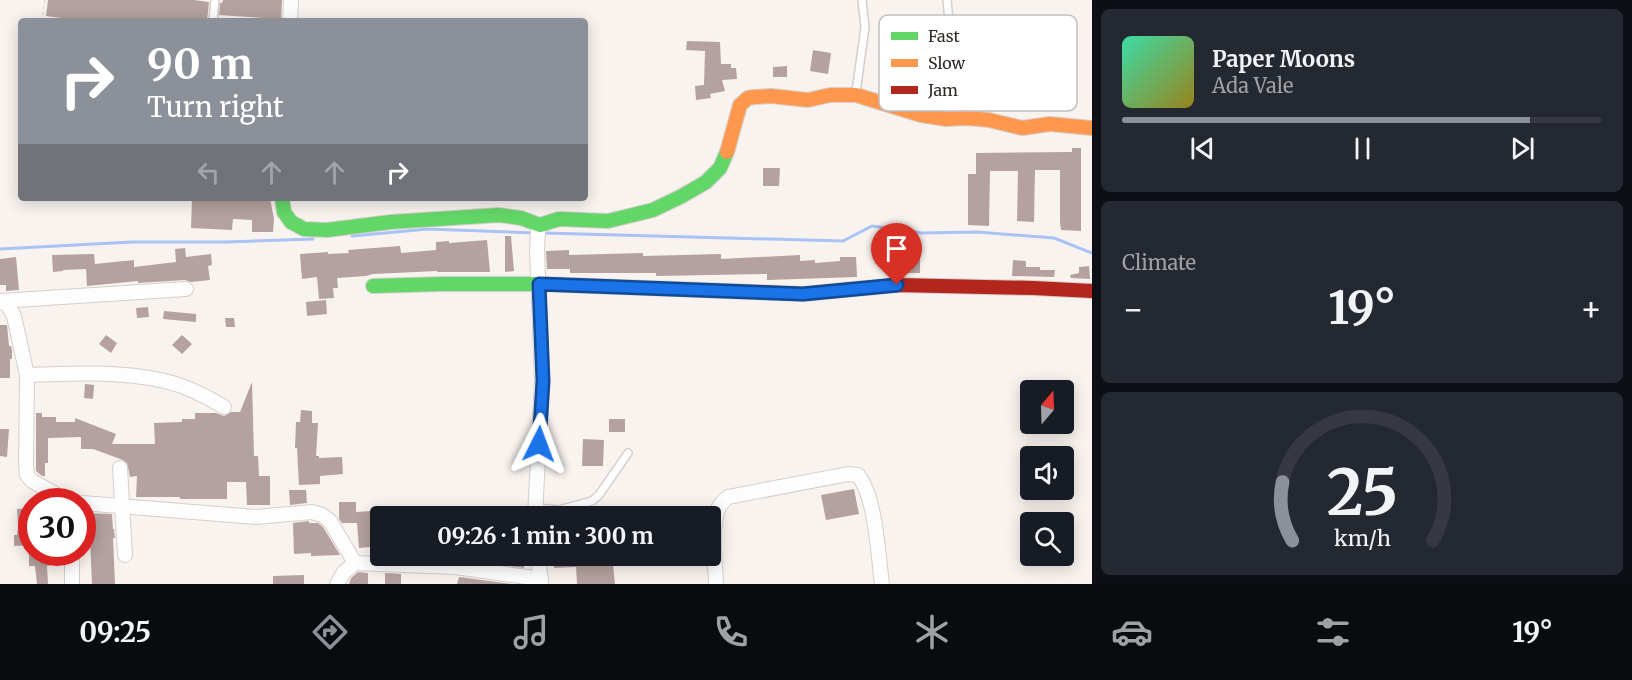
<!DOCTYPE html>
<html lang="en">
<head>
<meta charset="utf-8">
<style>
  :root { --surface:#171b24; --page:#242831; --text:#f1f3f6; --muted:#9ea1a6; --line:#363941; --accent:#8c9099 }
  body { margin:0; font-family:Merriweather,serif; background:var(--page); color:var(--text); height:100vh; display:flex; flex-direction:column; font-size:22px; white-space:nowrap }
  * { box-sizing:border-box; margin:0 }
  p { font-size:20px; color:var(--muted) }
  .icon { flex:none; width:33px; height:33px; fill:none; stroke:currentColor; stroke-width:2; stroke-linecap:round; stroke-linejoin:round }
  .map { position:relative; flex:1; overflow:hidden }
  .panel { display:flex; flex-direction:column; gap:9px; padding:9px; background:#0d0f14; width:540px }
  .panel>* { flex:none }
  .top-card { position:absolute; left:18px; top:18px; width:570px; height:183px; border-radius:6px; box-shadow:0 3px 15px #0003; background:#8c9099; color:#fff; overflow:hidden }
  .needle { width:39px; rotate:19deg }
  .buttons { position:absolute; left:1020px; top:380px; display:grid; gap:12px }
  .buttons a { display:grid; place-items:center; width:54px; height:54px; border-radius:6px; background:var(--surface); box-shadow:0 3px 15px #0003; font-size:30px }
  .speed { position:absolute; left:18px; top:488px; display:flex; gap:12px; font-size:30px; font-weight:700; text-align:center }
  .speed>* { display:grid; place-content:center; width:78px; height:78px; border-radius:50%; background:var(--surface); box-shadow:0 3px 15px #0003; line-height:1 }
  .speed .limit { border:9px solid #d22; background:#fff; color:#111 }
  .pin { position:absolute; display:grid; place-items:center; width:51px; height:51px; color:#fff; margin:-62px -26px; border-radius:50% 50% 50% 0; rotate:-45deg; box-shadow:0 0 6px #0007 }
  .pin .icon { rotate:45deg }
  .me { position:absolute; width:66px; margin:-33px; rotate:3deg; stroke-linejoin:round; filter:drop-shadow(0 0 4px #0008) }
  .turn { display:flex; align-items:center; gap:21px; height:126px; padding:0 30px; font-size:27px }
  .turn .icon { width:78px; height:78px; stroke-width:2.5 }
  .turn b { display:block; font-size:42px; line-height:51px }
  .lanes { display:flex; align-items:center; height:57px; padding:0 30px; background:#0003; justify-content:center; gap:30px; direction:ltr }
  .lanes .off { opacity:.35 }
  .big { font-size:45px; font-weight:700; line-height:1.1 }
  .panel .widget { flex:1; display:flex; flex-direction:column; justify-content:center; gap:9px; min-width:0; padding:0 21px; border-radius:9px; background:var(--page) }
  .panel .dial { align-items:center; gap:0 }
  .dial svg { height:156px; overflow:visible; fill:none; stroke:var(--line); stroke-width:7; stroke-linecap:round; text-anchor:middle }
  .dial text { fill:var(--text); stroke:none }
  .song { display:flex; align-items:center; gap:18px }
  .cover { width:72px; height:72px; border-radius:9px; background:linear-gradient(135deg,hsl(160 70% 55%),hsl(50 70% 35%)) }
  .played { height:6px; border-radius:3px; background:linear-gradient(90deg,var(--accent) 85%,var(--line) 85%) }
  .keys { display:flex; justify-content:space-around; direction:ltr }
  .heat { display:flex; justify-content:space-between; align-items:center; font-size:33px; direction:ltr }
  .trip { position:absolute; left:370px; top:506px; width:351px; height:60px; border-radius:6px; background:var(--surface); box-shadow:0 3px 15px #0003; font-weight:700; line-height:60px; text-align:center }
  .tab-bar { display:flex; height:96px; justify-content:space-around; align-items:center; background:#090b0e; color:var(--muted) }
  .tab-bar .icon { width:42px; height:42px }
  .tab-bar .current { color:var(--accent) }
  .tab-bar b { font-size:27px; color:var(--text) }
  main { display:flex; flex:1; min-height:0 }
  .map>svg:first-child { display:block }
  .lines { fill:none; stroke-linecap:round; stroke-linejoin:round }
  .stream { stroke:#a9c3f7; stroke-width:3 }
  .building { fill:#b5a19f }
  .lane-casing { stroke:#d5cecb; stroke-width:10 }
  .street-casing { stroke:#d5cecb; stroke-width:16 }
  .fast-casing { stroke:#d5cecb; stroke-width:16 }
  .slow-casing { stroke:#d5cecb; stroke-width:16 }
  .jam-casing { stroke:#d5cecb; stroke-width:16 }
  .path { stroke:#e0dedc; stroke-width:2; stroke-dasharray:3 3; stroke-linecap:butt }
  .lane { stroke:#fefdfd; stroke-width:7 }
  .street { stroke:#fefdfd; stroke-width:14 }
  .fast { stroke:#63d668; stroke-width:14 }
  .slow { stroke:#ff974d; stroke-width:14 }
  .jam { stroke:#b3261e; stroke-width:14 }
  .route-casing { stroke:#114b97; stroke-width:15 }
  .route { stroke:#1a73e8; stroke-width:10 }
  .key { fill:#fff; stroke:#c1bfbe; stroke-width:1.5 }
  .key-label { font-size:16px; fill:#312a27 }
</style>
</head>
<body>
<main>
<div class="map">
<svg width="1092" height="584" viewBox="0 0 1092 584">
  <rect width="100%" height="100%" fill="#f9f3ef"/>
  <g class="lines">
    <g class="stream">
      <polyline points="544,233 843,241 872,226 922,233 977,232 1054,238 1092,253"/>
      <polyline points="352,236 428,229 534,233"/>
      <polyline points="0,249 132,242 226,242 313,239"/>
    </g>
  </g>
  <g class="building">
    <polygon points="48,0 194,0 209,2 207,21 85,21 46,16"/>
    <polygon points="223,0 282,0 281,21 264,21 264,18 219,15 220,3 222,3"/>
    <polygon points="687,41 720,42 721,64 731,64 731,68 736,68 737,79 722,80 725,91 710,94 711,98 696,100 695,86 704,85 705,51 686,50"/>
    <polygon points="813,50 831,53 828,74 810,71"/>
    <polygon points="787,66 787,77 773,77 773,67"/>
    <polygon points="1072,148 1081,148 1081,231 1061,230 1060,222 1060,170 1035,170 1034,222 1017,221 1018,171 990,171 989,226 968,225 968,174 976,174 976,153 1072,152"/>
    <polygon points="763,168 780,168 779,186 763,186"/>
    <polygon points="192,198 270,198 274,219 273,232 252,232 252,220 233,219 232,230 191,228"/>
    <polygon points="505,236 511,236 514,271 505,272"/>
    <polygon points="487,240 490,272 437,272 437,271 373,274 366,276 337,278 338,288 333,288 334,298 319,299 317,277 302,279 300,254 328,252 328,254 349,253 348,250 400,246 401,253 436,250 436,242 449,241 449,243"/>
    <polygon points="185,248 186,257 211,254 212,265 208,266 210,280 191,282 185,280 138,283 138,281 87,286 86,269 63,270 63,271 53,272 52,255 94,254 95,264 134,260 134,267 176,262 175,249"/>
    <polygon points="569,250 569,255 643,253 643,256 721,254 721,259 800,255 800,261 815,260 815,263 840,261 840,257 856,257 857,277 767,280 767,274 656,276 656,273 570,273 570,269 547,269 546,251"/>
    <polygon points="909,256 920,256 920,273 908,273"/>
    <polygon points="16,257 19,290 6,291 6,285 0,285 0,259"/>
    <polygon points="1013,260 1026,261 1026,267 1040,267 1040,270 1055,270 1054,277 1012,276"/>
    <polygon points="1089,266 1090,279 1071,278 1070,275 1079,273 1079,267"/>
    <polygon points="326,300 327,314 307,316 306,302"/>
    <polygon points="148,307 149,317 137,318 136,308"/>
    <polygon points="164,311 196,314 196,322 163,319"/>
    <polygon points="225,318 234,318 235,327 226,327"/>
    <polygon points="0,325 7,325 9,346 11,346 12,351 12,359 10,359 10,378 0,378"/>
    <polygon points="106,335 117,343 111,353 99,344"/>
    <polygon points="182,335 192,344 182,354 172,345"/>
    <polygon points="252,382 254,456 258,456 259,476 270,476 270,505 247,505 246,482 227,482 227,499 180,499 180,497 136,497 137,476 130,477 127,463 123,460 93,449 81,449 81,437 48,438 48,463 45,463 45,476 42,476 36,471 36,413 42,413 42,417 56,417 56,422 75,422 75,418 116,434 112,444 155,444 154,423 182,422 182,419 195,419 195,413 216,413 224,416 231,412 240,412"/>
    <polygon points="85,384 94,385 93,399 84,398"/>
    <polygon points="301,410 312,411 312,423 318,423 316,456 319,456 319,458 342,457 343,474 320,476 320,484 299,485 297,448 295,448 296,422 300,422"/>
    <rect x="609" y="419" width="16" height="13"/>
    <polygon points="0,429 9,429 7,457 0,456"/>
    <polygon points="583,439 604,440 603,466 582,466"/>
    <polygon points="854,489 859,514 826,520 821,495"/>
    <polygon points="289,490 306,490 307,503 290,505"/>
    <polygon points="339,502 356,502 356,512 371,511 371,524 381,524 381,546 359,548 357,523 342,523 339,519"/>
    <polygon points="32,508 32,545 14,546 14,535 17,535 18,527 17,509"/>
    <polygon points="84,513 112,514 113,529 114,529 115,538 113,538 115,584 92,584 90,539 82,540 82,531 85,531"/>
    <polygon points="309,521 309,523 318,523 323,527 340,555 311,556 311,553 294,554 293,523"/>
    <polygon points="29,552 52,552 52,565 47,566 48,584 37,584 35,566 29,566"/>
    <polygon points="456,555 524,555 524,568 455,558"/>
    <polygon points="553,555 612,555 615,584 577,584 576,567 554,568"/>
    <polygon points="358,572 368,573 368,584 349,584 351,578"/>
    <polygon points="385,573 401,574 401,584 385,584"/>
    <polygon points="304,575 304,584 273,584 273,576"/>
    <polygon points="459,577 512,584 457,584"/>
  </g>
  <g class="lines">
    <g class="lane-casing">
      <g id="lane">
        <polyline points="947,0 958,116"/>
        <polyline points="213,21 215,0"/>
        <polyline points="856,92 865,27 862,0"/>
        <polyline points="535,508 559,510 592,501 599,495 628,453"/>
      </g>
    </g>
    <g class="street-casing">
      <g id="street">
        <polyline points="290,21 291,0"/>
        <polyline points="0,301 186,289"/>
        <polyline points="0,302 7,304 14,316 27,375 26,465 27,475 32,481 68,501"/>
        <path d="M27,375C70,373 122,371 165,381C186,386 206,396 224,407"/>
        <polyline points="120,468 125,555"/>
        <polyline points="82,503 256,517 312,512 322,515 330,521 355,563 455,567 541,579"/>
        <polyline points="535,516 542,380 537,251 538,230 540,225"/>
        <polyline points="72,552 72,584"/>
        <polyline points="538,555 541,584"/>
        <polyline points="337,584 344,572 355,563"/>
        <path d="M716,584C715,560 711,535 717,512C719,505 723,501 728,497L848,474L858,475C876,498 878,554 882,584"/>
      </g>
    </g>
    <g class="fast-casing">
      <g id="fast">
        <polyline points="282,198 284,212 291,222 304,229 327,230 391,222 499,215 521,218 540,225 559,219 608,221 653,210 682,196 706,182 720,168 727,152"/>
        <polyline points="373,286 442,284 539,284 754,292"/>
      </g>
    </g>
    <g class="slow-casing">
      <polyline id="slow" points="727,152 740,105 748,98 754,97 771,96 808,100 830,95 856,95 921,115 946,119 968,118 989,120 1022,128 1050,124 1092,128"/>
    </g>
    <g class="jam-casing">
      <polyline id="jam" points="754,292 803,294 897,285 1033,288 1092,291"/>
    </g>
    <polyline class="path" points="42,21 45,0"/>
    <use href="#lane" class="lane"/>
    <use href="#street" class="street"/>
    <use href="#fast" class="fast"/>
    <use href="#slow" class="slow"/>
    <use href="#jam" class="jam"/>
  </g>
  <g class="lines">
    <g class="route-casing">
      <polyline id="route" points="539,444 543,381 539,284 803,294 897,285"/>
    </g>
    <use href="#route" class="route"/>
  </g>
  <rect x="879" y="15" width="198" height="96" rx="9" class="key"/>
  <rect x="891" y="32" width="27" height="8" fill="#63d668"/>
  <rect x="891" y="59" width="27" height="8" fill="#ff974d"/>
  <rect x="891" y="86" width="27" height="8" fill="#b3261e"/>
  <g class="key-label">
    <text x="928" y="42">Fast</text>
    <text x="928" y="69">Slow</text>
    <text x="928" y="96">Jam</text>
  </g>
</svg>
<div class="buttons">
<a><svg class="needle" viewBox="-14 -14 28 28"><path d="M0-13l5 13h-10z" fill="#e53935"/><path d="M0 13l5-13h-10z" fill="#9ea1a6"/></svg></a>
<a><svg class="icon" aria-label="sound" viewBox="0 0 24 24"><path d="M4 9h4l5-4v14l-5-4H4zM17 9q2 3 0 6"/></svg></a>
<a><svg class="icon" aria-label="search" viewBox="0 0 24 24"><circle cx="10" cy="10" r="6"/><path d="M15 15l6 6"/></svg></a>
</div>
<div class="speed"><div class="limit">30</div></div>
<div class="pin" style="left:897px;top:285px;background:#d93025"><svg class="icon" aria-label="arrive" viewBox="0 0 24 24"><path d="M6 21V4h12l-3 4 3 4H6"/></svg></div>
<svg class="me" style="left:539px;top:444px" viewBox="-20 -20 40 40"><path d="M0-17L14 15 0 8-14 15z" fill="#1a73e8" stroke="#fff" stroke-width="4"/></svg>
<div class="trip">09:26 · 1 min · 300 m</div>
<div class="top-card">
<div class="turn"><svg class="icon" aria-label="right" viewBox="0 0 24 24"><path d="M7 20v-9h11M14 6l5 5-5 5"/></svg><div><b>90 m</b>Turn right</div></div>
<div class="lanes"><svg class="icon off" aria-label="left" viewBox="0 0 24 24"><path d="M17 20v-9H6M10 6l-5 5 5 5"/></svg><svg class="icon off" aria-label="ahead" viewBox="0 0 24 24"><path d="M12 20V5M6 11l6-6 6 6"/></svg><svg class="icon off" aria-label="ahead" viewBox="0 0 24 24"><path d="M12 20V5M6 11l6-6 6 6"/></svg><svg class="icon" aria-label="right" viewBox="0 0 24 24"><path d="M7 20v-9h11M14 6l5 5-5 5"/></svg></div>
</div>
</div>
<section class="panel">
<div class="widget">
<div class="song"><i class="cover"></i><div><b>Paper Moons</b><p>Ada Vale</p></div></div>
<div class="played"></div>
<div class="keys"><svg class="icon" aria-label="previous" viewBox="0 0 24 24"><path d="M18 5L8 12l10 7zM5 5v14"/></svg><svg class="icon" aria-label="pause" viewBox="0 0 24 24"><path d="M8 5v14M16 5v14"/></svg><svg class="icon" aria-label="next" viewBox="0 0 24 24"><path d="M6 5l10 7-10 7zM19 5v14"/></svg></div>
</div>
<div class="widget"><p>Climate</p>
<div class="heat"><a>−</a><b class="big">19°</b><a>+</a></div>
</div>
<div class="widget dial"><svg viewBox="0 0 100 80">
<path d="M14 69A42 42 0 1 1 86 69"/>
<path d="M14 69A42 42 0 0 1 9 39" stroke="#8c9099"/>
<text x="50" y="56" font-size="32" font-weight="700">25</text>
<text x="50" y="72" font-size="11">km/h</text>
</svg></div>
</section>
</main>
<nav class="tab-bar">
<b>09:25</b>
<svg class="icon current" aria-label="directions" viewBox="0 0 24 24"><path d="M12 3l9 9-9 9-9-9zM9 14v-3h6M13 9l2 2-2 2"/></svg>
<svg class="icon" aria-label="music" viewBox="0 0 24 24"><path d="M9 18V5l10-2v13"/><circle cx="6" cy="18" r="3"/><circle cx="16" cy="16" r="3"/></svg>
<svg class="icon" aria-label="phone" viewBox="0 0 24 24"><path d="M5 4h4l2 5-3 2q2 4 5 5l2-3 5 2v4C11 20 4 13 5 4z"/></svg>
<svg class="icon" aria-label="climate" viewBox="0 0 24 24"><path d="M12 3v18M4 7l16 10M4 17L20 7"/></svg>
<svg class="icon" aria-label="car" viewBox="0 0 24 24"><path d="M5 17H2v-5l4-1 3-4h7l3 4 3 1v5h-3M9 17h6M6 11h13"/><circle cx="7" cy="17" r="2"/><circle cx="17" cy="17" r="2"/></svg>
<svg class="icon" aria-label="filters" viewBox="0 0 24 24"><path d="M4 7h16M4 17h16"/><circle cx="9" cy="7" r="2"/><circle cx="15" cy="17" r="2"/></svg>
<b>19°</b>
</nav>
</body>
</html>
